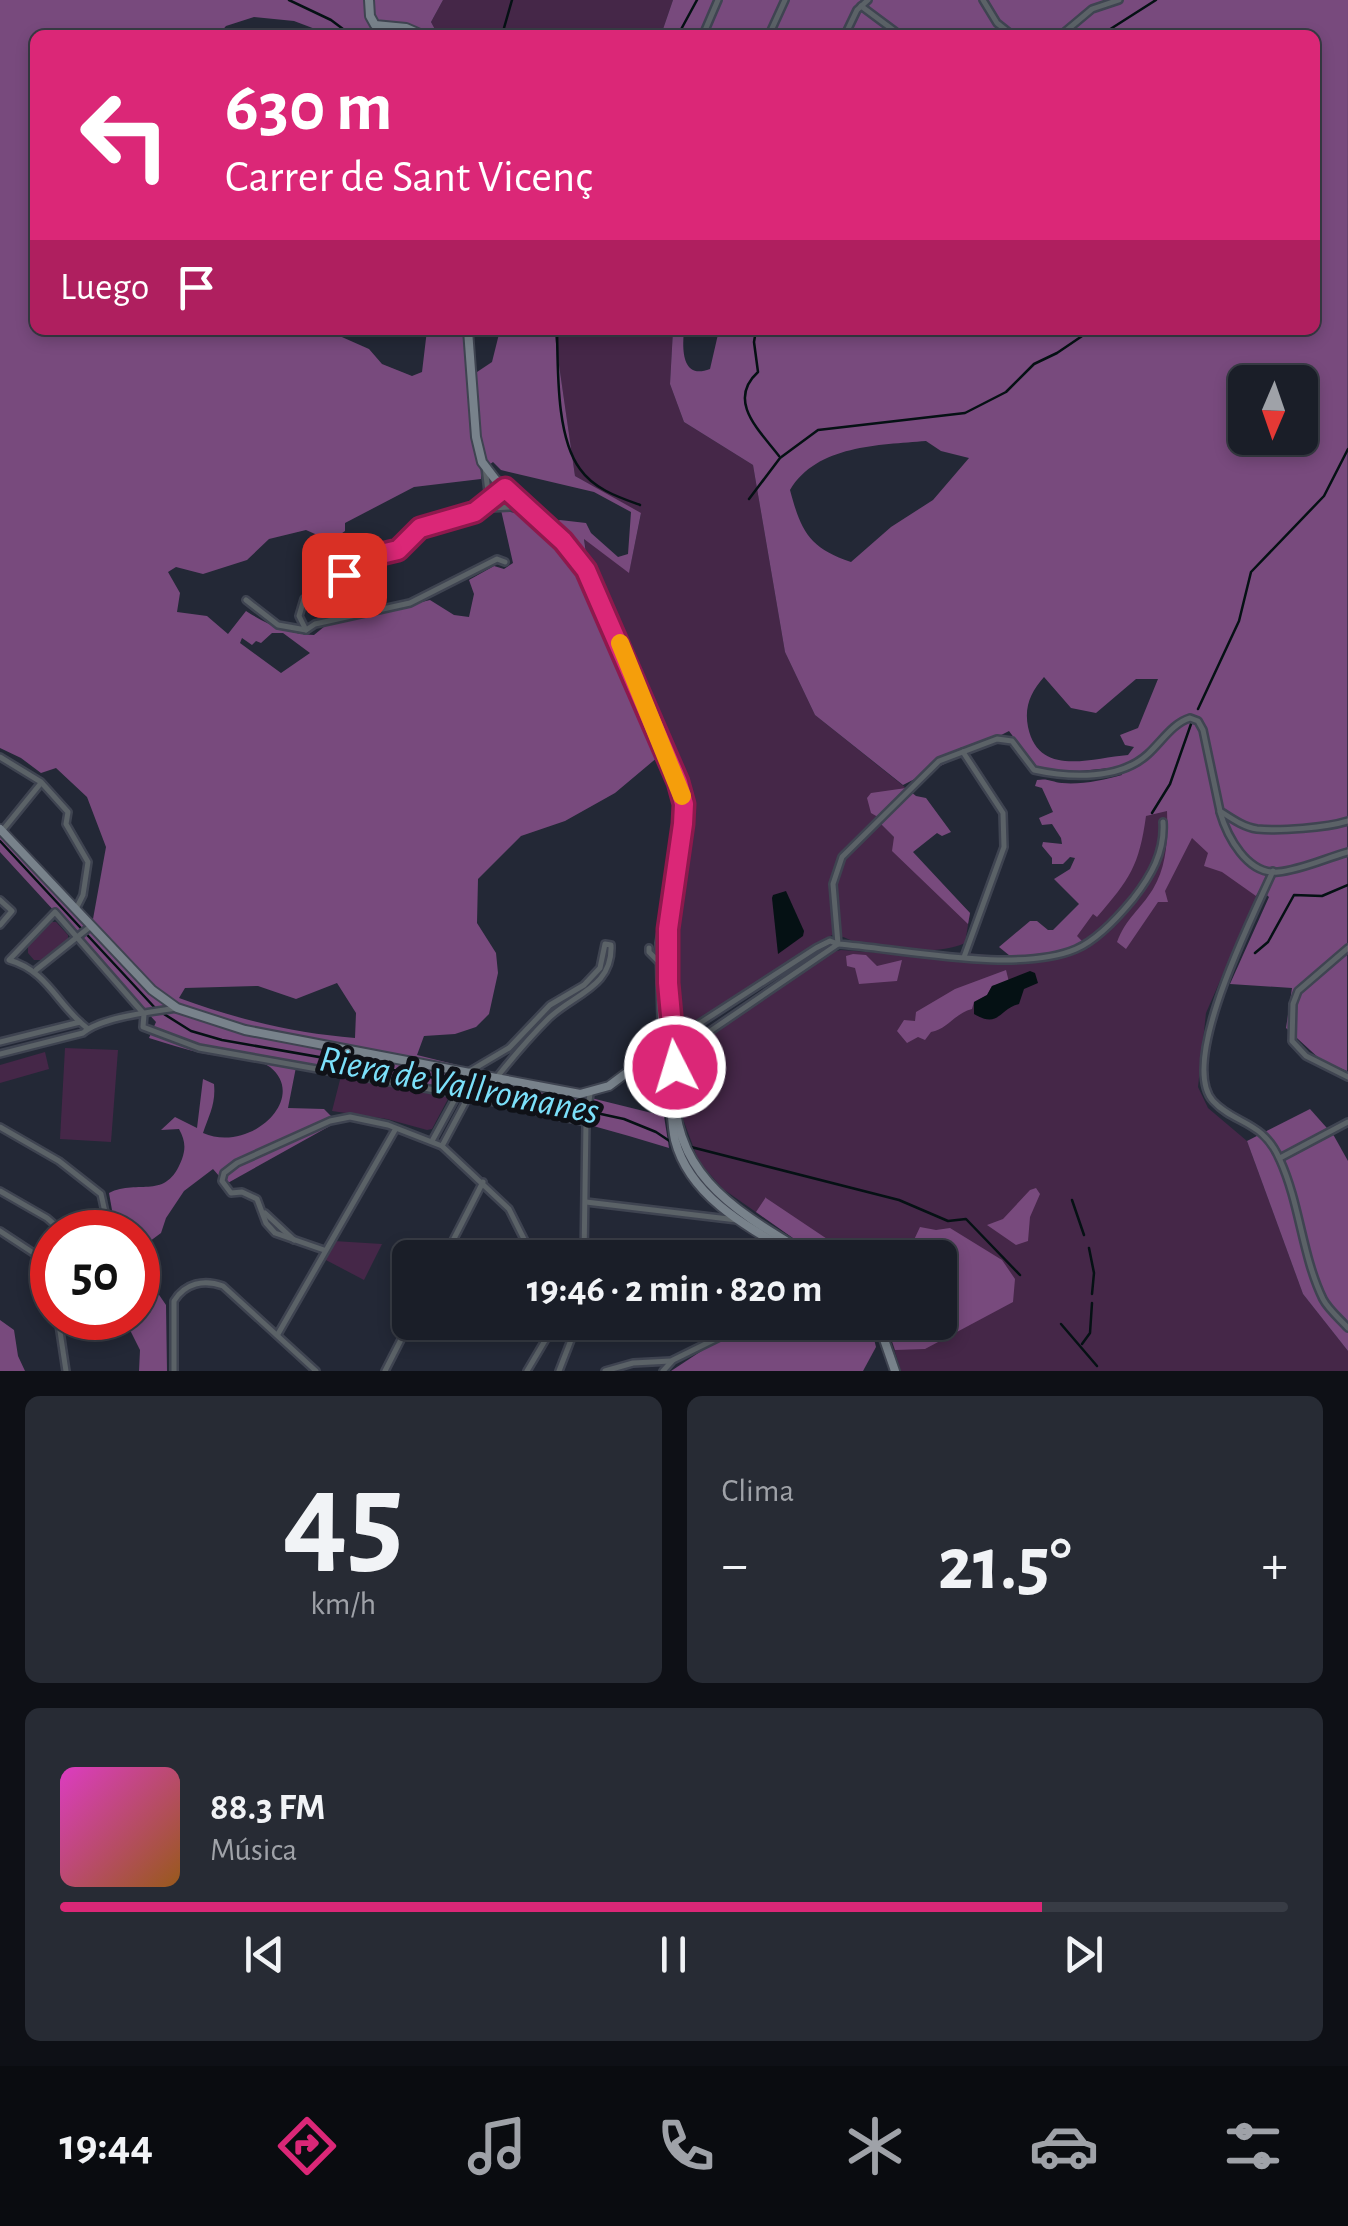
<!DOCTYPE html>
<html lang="es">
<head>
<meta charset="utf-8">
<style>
  :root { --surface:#1a1e28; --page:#272b34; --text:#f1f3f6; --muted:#9fa2a8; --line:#383c45; --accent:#db2777 }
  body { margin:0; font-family:"Alegreya Sans",sans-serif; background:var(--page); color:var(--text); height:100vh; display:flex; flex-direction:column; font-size:38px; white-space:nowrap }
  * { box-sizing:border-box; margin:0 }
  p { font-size:32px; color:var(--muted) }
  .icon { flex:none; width:55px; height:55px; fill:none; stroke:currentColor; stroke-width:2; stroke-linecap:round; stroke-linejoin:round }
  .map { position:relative; height:1371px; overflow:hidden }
  .drawer { display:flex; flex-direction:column; gap:25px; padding:25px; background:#0e1016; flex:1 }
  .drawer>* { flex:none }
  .banner { position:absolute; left:30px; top:30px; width:1290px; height:305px; border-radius:15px; box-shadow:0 5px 15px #0003,0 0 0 2px var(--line); background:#db2777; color:#fff; overflow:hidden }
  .needle { width:65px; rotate:182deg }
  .buttons { position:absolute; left:1228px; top:365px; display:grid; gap:20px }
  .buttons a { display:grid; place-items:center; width:90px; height:90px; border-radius:15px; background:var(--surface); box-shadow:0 5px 15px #0003,0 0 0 2px var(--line); font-size:50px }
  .speed { position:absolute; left:30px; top:1210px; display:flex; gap:20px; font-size:50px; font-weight:700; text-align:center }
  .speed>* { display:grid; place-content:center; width:130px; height:130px; border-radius:50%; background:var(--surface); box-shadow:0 5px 15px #0003,0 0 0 2px var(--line); line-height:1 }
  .speed .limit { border:15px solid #d22; background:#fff; color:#111 }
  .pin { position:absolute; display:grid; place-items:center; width:85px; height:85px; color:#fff; margin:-42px; border-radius:20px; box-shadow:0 5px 15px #0006 }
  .me { position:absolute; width:110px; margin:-55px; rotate:355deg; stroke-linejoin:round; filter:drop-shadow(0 0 8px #0008) }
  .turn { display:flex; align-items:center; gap:35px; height:210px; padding:0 30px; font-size:45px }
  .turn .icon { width:130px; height:130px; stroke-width:2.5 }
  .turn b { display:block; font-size:70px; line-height:85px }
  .then { display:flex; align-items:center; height:95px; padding:0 30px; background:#0003; gap:20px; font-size:38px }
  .big { font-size:75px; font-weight:700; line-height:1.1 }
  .drawer .card { flex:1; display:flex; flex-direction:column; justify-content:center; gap:15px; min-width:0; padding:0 35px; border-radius:15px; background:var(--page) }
  .drawer .dial { align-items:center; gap:0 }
  .dial b { font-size:130px; line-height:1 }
  .song { display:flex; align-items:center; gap:30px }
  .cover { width:120px; height:120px; border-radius:15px; background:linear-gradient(135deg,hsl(310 70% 55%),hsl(30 70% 35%)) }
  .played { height:10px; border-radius:5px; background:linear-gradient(90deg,var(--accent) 80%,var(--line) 80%) }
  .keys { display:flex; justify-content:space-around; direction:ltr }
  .heat { display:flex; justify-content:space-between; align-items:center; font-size:55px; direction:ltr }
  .drawer .tiles { flex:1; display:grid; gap:25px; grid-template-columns:1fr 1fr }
  .card:last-child { grid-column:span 2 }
  .trip { position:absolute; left:392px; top:1240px; width:565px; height:100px; border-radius:15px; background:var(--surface); box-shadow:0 5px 15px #0003,0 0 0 2px var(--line); font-weight:700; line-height:100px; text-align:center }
  .tabs { display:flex; height:160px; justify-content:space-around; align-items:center; background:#0a0c10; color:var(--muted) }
  .tabs .icon { width:70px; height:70px }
  .tabs .on { color:var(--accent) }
  .tabs b { font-size:45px; color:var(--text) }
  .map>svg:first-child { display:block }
  .green { fill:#452748 }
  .forest { fill:#784a7d; fill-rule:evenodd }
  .water { fill:#051114 }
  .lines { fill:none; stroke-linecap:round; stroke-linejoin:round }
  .stream { stroke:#051114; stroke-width:2.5 }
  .street-casing { stroke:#3f4451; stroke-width:10 }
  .secondary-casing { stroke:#3f4451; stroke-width:12 }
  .street { stroke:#5b6267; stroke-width:5 }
  .secondary { stroke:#78828b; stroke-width:8 }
  .route-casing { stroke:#8e194d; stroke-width:25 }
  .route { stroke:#db2777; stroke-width:18 }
  .slow { stroke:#f59e0b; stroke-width:18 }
  .labels { text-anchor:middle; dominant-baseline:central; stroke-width:10; stroke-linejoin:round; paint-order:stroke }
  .water-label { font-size:38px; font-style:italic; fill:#7be0fa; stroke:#0f1117 }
</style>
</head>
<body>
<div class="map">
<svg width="1348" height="1371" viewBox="0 0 1348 1371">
  <rect width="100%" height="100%" fill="#232836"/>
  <g class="green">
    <polygon points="443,0 673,0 661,35 438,35 431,22"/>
    <path d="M554,330H673L670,384L684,422L753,465L785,652L815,715L906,788L881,824L970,913L965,943C936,956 893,949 862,944C851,942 844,935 832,935L692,1027L683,1028C654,999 687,868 690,827C691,814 689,800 688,787L588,568L584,537L629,572L641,514L575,476Z"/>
    <polygon points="1171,804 1260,889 1206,1013 1198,1087 1208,1108 1247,1141 1303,1294 1348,1351 1348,1371 901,1371 886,1323 940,1322 940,1258 820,1257 723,1189 699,1162 681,1114 681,1070 694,1042 833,952 841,950 962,959 964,953 1009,957 1064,948 1139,814"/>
    <polygon points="51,922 56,922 68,935 68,940 44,960 34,960 28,953 28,944"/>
    <polygon points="65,1048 118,1050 111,1142 60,1139"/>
    <polygon points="45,1052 49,1069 0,1083 0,1065"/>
    <polygon points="341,1076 449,1097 432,1129 427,1130 387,1119 332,1111"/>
    <polygon points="334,1241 382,1244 364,1280 324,1259"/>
  </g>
  <g class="forest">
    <path d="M0,0H443L431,22L438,35H331L294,21L254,17L226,26L218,35H35V330H326L369,349L382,364L412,376L422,372L427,330H464L468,378L492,362L500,330H554L575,476L641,513L629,573L584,539L588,568L671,746L615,793L565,821L521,836L478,879L477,923L496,953L498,973L489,1014L476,1027L455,1034L424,1036L417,1055L664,1116L669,1148C547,1110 423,1085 297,1062L288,1108L324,1109L337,1122L226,1184L213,1169L184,1191L166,1218L161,1233L138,1250V1232H110L112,1210L109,1193C139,1178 166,1202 182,1159C186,1148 185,1140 179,1129L161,1130L175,1117L197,1128L203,1079L214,1084C216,1104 209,1115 203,1133C250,1154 309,1098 270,1067C258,1058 218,1057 201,1053C184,1049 166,1043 149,1038L156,1022L0,852V828L84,914L93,919L106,847L87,797L56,768L41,773L21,758L0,748ZM493,462L501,470L594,492L631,512L628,554L618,557L591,533L586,523L560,520L541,528L525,515L501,510L513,563L504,569L494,566L469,580L474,594L469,617L454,615L430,600L325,626L314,635C288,634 268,625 246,611L228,634L207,616L177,612L180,593L168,572L176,567L203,574L247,560L269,539L306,530L331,541L345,531V523L414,487L481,479V471ZM272,633H283L310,653L281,673L240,643L242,638L252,645L256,641L261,643ZM337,983L356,1013L355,1038C294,1033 236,1019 179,998L185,988L258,986L296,999Z"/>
    <path d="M673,0H1348L1347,1071L1322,1061L1286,1028L1292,988L1230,984L1269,897L1260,889L1256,896L1222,872L1204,866L1208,853L1192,838L1165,891L1168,902H1158L1126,949L1117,942C1126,918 1140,910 1153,889C1167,866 1168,838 1167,811L1146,816C1139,866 1130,879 1097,917L1093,914L1077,936L1082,941L1075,948L1015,960L999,947L1030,921H1037L1048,930H1053L1079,904L1054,879L1070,869L1075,858L1070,857L1063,864H1052V858L1042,846L1043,842L1062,844L1061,838L1052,824L1042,825L1039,818L1053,812L1042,788L1035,786L1037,780C1048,778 1052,782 1062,783C1080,785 1105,780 1122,775L1119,767L1060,773L1037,768L1009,731L903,785L815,715L785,652L753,465L684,422L670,384L673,330H684C682,350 682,380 710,369L719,330H1315V35H661ZM1245,382H1300V438H1245ZM926,441L941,451L969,458L933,500L891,527L851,562C809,548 801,531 790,490C817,445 879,445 926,441ZM1044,677L1071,708L1096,713L1136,679H1158L1138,728L1120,735L1125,745L1134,747L1128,755C1091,758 1039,778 1028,727C1024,706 1031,692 1044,677Z"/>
    <polygon points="906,788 916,796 926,798 951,832 942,836 937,833 913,852 970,913 968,924 892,851 894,837 881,824 883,820 871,813 867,798 871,793"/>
    <polygon points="853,954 866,955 877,966 902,960 897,981 859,984 855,968 847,966 846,956"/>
    <path d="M1006,970L1009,982L992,986L987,995L974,1002L972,1009C955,1013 948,1029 931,1032L925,1040L918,1037L907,1043L897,1031L904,1020L915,1021L916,1012L955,989Z"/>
    <polygon points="1310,1109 1334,1136 1348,1161 1348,1351 1303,1294 1247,1141"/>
    <polygon points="1036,1188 1040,1194 1030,1217 1028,1241 1016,1245 987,1225 1003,1219 1030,1190"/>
    <polygon points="766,1197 766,1198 854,1257 820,1257 756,1212"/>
    <polygon points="920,1227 936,1230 950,1228 1002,1260 1015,1279 1013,1302 925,1349 895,1350 886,1323 940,1322 940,1258 896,1257 913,1242"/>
    <polygon points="138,1264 166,1305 167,1371 139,1371 140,1350 124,1318 138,1318"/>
    <polygon points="0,1320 14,1330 18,1356 25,1371 0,1371"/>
    <polygon points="757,1322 870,1323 876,1347 863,1371 671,1371 709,1346"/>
  </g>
  <g class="water">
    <polygon points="786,891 804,931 803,936 778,954 772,898 773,895"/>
    <path d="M1030,971L1035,973L1038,983L1024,989L1019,1004C999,1009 999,1029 974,1014V1002L987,995L992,986Z"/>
  </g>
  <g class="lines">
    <g class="stream">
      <polyline points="289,0 331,20 351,35"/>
      <polyline points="502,35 512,0"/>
      <polyline points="678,35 697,0"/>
      <polyline points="1101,35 1156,0"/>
      <path d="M557,330C558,369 556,437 580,469C594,489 618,497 640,505"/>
      <path d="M756,330L754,342L758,372C726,401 760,431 779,456"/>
      <polyline points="749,499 780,458 818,430 965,413 1006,392 1034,364 1057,353 1091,330"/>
      <polyline points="1198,709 1239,621 1251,572 1324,496 1348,449"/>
      <polyline points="1152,813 1170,784 1191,724"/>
      <polyline points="0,841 156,1009 191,1031 222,1040 416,1074 624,1119 656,1132 674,1144"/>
      <polyline points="1255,953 1268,942 1294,895 1322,896 1348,885"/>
      <polyline points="691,1147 899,1200 948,1221 966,1219 1020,1275"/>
      <polyline points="1072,1200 1084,1235"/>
      <polyline points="1089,1248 1094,1273 1092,1294"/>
      <polyline points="1061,1324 1097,1366"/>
      <polyline points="1082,1344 1090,1333 1092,1303"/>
    </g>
    <g class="street-casing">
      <g id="street">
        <polyline points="983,0 997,23 1012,35"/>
        <polyline points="861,6 900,35"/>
        <polyline points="703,35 718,0"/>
        <polyline points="769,35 785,0"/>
        <polyline points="845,35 857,10 868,0"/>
        <polyline points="1061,35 1092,9 1119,0"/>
        <polyline points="488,504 505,488"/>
        <polyline points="482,508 489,500 485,467"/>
        <polyline points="246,600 278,625 306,630 315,624 410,603 497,559 505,562"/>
        <polyline points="306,630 299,616 304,599 338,581 364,558 397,550 421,528 491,508 525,506"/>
        <polyline points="963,752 1003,813 1004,847 964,957"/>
        <polyline points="0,757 41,782 68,812 66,824 88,862 83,895 76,909"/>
        <path d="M1220,812C1227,836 1247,875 1278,872C1301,870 1326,858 1348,852"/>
        <path d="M1163,822C1165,852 1151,876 1133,899C1119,916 1097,940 1076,949C1018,974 902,949 838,944L833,884L842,857L939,761L997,739L1012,741L1034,770C1070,778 1120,780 1148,754C1162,741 1173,723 1190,718L1198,721L1203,730L1220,811C1231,818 1243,827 1257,829C1280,831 1326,828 1348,821"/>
        <polyline points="2,831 41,783"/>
        <path d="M1273,871C1254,914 1178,1062 1213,1101C1235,1125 1263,1120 1280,1160C1300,1204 1302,1256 1323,1299C1328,1309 1340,1319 1348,1328"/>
        <polyline points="0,900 12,911 0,925"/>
        <polyline points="649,948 649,952 660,963"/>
        <polyline points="1348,948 1298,991 1293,1004 1292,1041 1306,1056 1348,1077"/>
        <polyline points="36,970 91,926"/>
        <path d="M87,1028C57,1005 48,971 9,960L55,912L144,1014L143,1027L199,1048L463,1095L586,1122"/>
        <polyline points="680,1036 816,948 830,941 838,944 684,1049"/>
        <polyline points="0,1042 80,1022"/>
        <path d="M0,1054L83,1033C101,1017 152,1012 177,1008"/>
        <path d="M470,1071L509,1048L550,1005L584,985L600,968L605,944L611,945C613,987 574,994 549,1018C531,1036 513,1057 497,1077"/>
        <polyline points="0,1127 59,1161 101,1194 105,1212 98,1232"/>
        <polyline points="432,1141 455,1099 463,1095 477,1074"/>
        <polyline points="442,1146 465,1103 463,1095"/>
        <polyline points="1280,1158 1348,1122"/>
        <polyline points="0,1191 47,1218 63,1232"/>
        <polyline points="586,1202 737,1220"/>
        <polyline points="265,1213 294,1240"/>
        <polyline points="0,1231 38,1256 48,1255 52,1249"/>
        <polyline points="324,1250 275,1233 266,1223 257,1199 242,1192 231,1193 222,1181 224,1173 237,1163 330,1121 350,1117 388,1125 442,1146 509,1209 526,1243 545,1258"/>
        <polyline points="48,1255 52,1279"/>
        <polyline points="444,1258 483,1182"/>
        <polyline points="584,1258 586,1122 590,1094"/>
        <polyline points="58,1318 66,1371"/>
        <polyline points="278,1334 395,1130"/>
        <path d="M174,1371V1301C185,1283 204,1279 223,1286L316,1371"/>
        <polyline points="385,1371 410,1322"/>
        <polyline points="527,1371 556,1322"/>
        <polyline points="559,1371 578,1322"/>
        <polyline points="605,1371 633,1363 671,1361"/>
        <polyline points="663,1371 673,1360 750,1322"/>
      </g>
    </g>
    <g class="secondary-casing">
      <g id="secondary">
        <polyline points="369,0 370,16 375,25 406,28 422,35"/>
        <path d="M468,330L476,437L482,462L495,479L563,541L586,570L603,604L682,794L683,823L667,957L670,1019L684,1045C682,1056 675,1062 675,1074C667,1176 738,1212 814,1258"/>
        <polyline points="0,829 152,990 177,1008 245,1030 580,1094 609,1086 653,1053"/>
        <path d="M672,875L660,943L662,1020L651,1045C654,1057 663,1060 666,1071C673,1092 670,1118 675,1140C690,1199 753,1230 802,1258"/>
        <polyline points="878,1322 895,1371"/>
      </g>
    </g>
    <use href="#street" class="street"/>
    <use href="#secondary" class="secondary"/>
  </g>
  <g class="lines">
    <g class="route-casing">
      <polyline id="route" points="344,575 364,558 398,550 420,528 475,512 505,488 563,541 586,570 678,782 684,804 683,824 668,929 668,983 672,1026 684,1045 675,1067"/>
    </g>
    <use href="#route" class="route"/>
    <polyline class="slow" points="620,643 682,796"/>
  </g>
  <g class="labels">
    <g class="water-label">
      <text transform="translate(459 1086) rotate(11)">Riera de Vallromanes</text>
    </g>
  </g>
</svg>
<div class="buttons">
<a><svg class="needle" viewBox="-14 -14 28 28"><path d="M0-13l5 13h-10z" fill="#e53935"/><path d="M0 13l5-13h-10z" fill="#9fa2a8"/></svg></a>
</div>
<div class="speed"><div class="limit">50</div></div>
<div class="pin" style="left:344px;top:575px;background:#d93025"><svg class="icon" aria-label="arrive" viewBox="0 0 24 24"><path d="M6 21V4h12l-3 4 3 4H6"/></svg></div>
<svg class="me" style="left:675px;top:1067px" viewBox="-20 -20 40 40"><circle r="17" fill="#db2777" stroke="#fff" stroke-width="3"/><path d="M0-11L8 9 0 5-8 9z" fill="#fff"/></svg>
<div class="trip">19:46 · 2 min · 820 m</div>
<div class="banner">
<div class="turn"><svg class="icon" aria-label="left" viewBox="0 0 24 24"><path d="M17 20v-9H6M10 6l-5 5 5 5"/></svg><div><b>630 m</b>Carrer de Sant Vicenç</div></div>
<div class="then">Luego<svg class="icon" aria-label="arrive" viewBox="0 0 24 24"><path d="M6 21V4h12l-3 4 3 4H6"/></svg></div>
</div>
</div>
<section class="drawer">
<div class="tiles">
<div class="card dial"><b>45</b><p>km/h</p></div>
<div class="card"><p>Clima</p>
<div class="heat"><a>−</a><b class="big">21.5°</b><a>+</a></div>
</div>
<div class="card">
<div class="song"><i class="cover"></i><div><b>88.3 FM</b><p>Música</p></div></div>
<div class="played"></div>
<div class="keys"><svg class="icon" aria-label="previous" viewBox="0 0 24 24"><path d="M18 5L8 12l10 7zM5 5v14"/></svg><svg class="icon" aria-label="pause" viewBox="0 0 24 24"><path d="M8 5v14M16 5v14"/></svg><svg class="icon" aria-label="next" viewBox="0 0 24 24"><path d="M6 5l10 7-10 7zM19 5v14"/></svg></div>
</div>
</div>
</section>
<nav class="tabs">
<b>19:44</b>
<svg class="icon on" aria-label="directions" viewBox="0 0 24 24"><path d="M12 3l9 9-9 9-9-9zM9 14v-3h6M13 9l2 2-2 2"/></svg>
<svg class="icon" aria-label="music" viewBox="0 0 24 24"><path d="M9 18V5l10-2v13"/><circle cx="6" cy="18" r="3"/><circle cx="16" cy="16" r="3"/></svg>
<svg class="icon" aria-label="phone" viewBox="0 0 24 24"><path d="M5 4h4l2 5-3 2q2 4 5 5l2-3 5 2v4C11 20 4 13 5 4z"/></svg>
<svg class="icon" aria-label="climate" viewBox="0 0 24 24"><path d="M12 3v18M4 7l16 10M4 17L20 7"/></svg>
<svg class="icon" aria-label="car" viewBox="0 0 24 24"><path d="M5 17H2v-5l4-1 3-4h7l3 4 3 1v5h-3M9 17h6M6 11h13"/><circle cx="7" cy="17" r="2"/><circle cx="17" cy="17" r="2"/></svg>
<svg class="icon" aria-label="filters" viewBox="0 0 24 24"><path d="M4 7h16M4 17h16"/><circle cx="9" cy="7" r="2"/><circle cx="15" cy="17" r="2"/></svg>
</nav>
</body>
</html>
